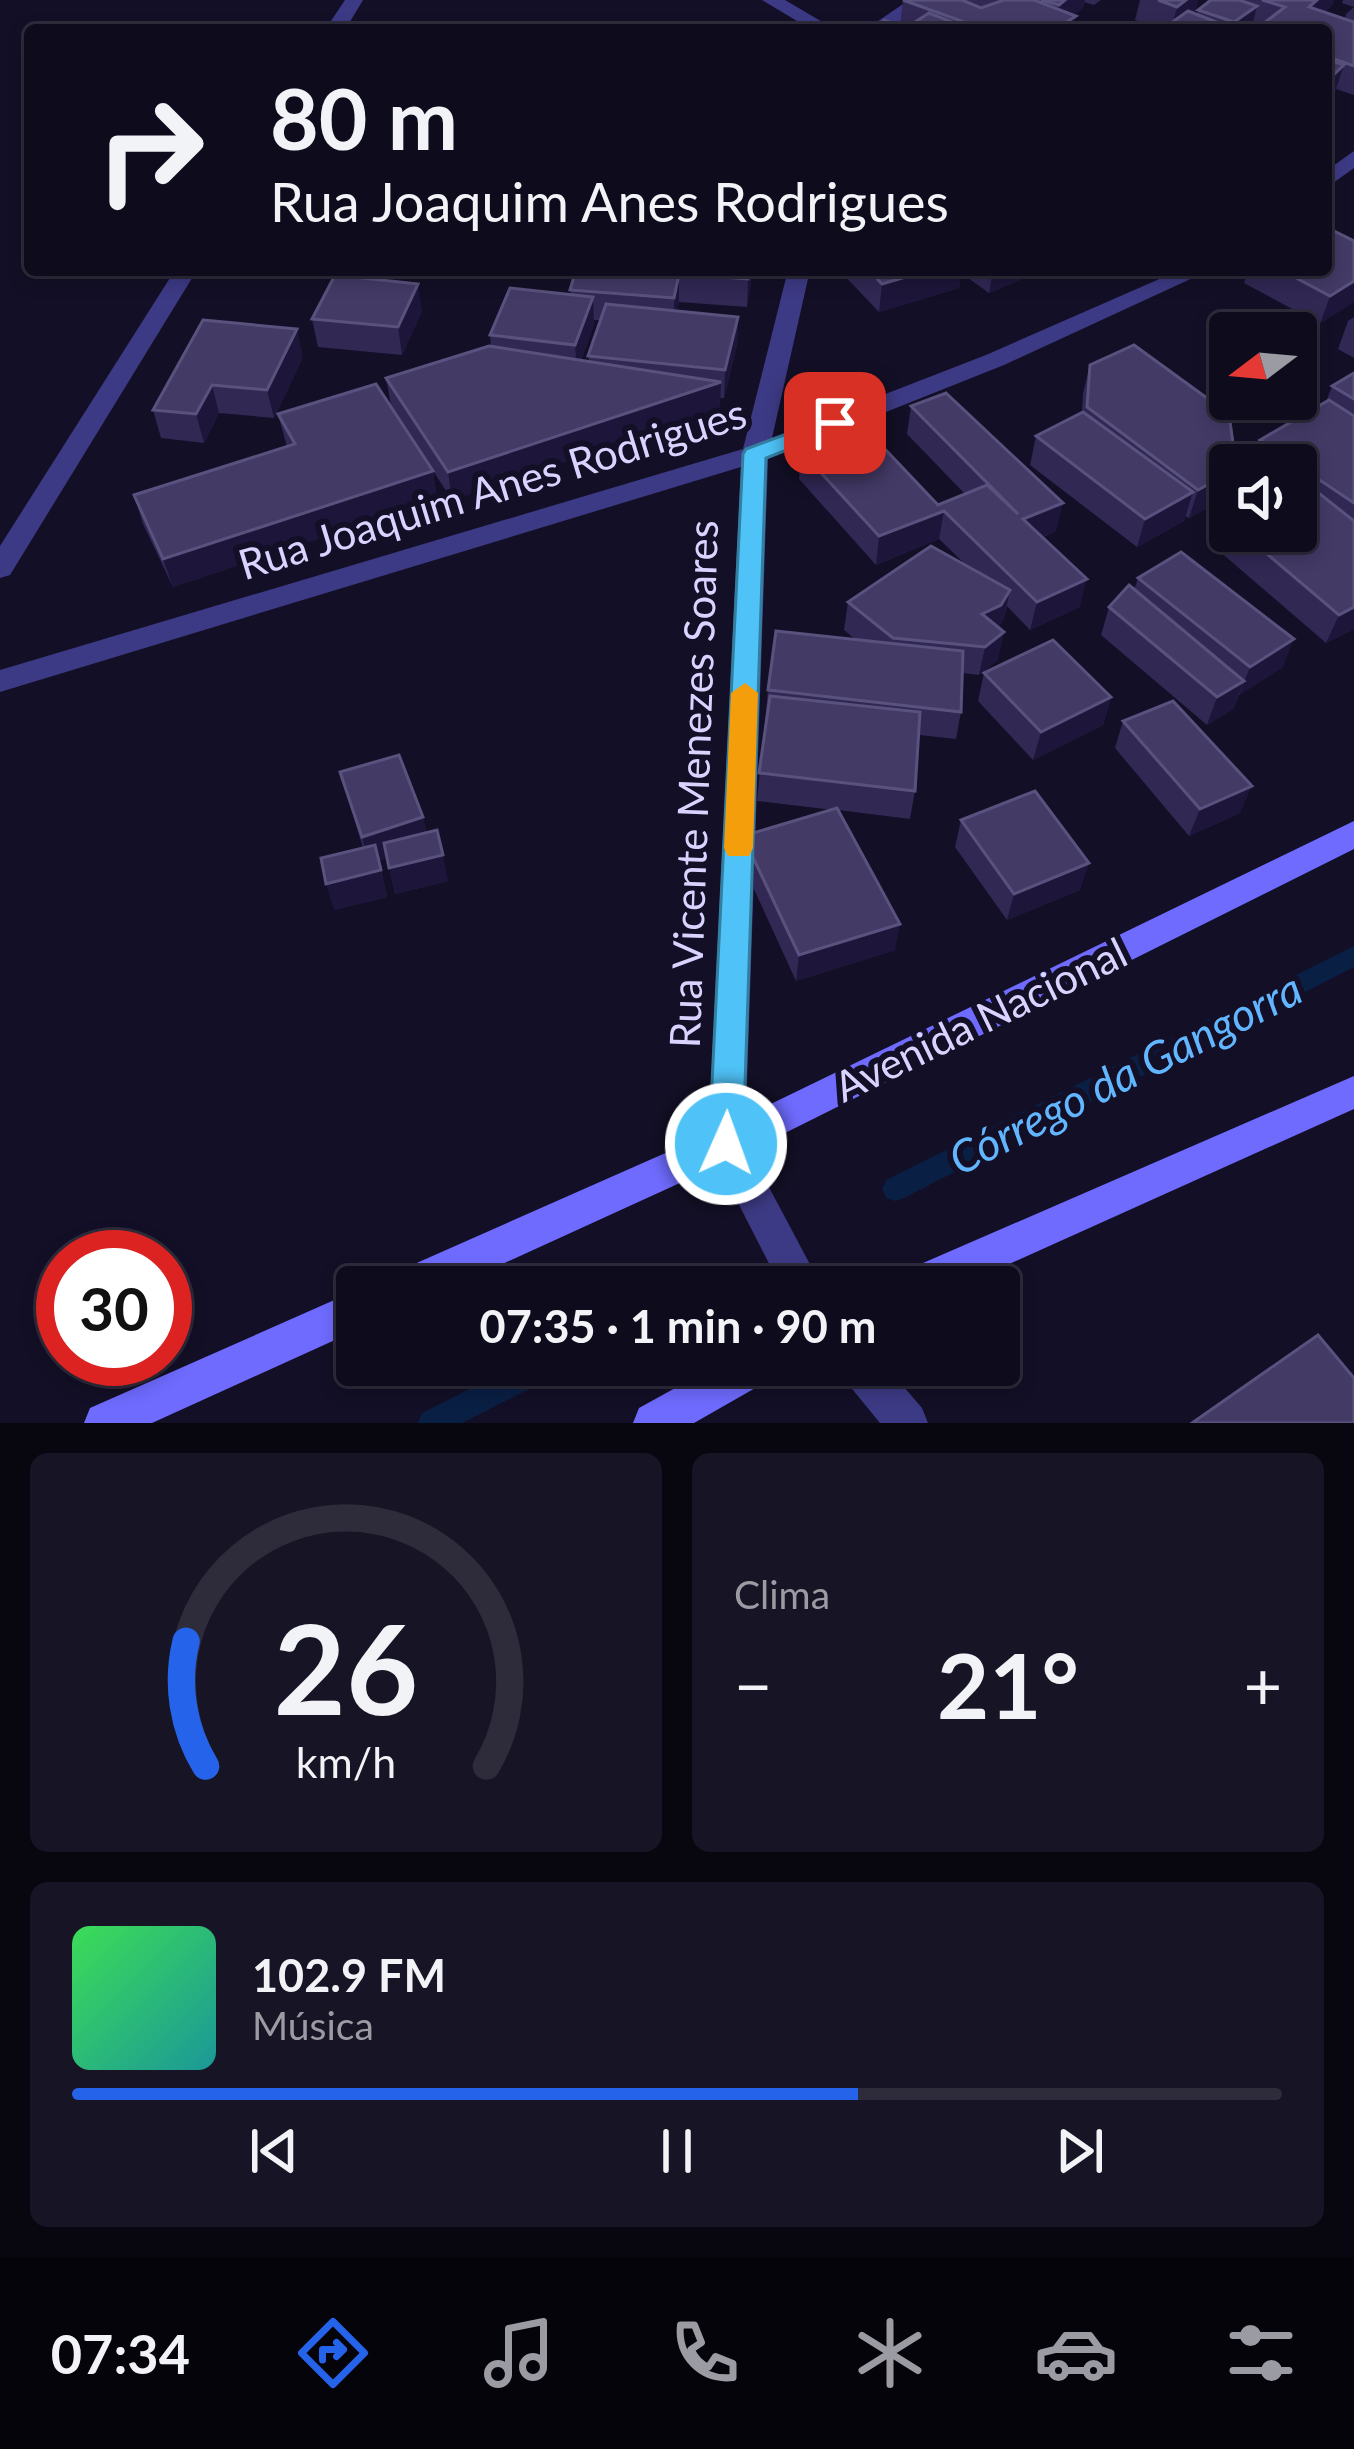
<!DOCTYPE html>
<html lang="pt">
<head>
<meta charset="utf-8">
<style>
  :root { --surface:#0e0b1c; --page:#171425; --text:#f1f3f6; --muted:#9b9ba3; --line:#2e2b3b; --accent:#2563eb }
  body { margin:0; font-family:Lato,sans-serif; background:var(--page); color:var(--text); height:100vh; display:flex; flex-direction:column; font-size:45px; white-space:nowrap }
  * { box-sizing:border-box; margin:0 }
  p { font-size:39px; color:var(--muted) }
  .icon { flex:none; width:66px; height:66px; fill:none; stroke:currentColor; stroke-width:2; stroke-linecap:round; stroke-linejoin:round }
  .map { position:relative; height:1423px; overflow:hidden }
  .details { display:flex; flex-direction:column; gap:30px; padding:30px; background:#08060f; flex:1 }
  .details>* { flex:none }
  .top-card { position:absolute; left:24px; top:24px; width:1308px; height:252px; border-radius:12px; box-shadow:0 6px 18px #0003,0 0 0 3px var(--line); background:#0e0b1c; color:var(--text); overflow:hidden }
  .needle { width:78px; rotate:254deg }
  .tools { position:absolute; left:1209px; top:312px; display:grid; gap:24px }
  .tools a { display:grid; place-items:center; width:108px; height:108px; border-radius:12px; background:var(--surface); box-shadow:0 6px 18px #0003,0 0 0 3px var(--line); font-size:60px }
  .speed { position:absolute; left:36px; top:1230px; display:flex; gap:24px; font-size:60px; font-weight:700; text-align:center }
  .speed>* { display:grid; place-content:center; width:156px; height:156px; border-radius:50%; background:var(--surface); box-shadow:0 6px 18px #0003,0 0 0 3px var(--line); line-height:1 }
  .speed .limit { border:18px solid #d22; background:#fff; color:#111 }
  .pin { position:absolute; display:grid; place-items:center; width:102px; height:102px; color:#fff; margin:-51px; border-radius:24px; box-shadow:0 6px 18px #0006 }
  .me { position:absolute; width:132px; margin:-66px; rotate:2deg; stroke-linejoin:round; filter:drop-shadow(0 0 9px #0008) }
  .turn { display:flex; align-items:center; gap:42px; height:252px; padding:0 48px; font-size:54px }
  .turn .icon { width:156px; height:156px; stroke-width:2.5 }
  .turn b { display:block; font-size:84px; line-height:102px }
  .big { font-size:90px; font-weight:700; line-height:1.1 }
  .details .card { flex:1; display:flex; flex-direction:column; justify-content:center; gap:18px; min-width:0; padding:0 42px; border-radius:18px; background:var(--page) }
  .details .dial { align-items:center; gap:0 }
  .dial svg { height:312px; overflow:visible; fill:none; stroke:var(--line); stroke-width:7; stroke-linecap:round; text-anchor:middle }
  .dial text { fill:var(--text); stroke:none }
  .song { display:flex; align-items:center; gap:36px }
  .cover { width:144px; height:144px; border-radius:18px; background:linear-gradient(135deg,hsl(130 70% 55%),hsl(180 70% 35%)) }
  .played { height:12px; border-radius:6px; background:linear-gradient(90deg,var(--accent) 65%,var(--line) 65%) }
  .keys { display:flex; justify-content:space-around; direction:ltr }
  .heat { display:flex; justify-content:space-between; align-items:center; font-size:66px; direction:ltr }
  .details .tiles { flex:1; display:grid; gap:30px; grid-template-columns:1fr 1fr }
  .card:last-child { grid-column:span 2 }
  .trip { position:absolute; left:336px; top:1266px; width:684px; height:120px; border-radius:12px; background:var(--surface); box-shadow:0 6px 18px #0003,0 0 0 3px var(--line); font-weight:700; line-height:120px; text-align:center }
  .tab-bar { display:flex; height:192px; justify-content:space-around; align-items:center; background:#06040b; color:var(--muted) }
  .tab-bar .icon { width:84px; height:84px }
  .tab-bar .on { color:var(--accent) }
  .tab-bar b { font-size:54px; color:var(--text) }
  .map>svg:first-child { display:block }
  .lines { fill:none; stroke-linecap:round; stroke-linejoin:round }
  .stream { fill:#0a1f44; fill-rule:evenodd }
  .street { fill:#3d3a85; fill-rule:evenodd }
  .secondary { fill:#6f6bff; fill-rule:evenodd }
  .wall { fill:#312854; fill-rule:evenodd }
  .shaded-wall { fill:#1d163a }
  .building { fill:#433a66; stroke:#5a527e; stroke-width:3 }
  .route { fill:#4fc3f7; stroke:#337fa1; stroke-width:3 }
  .slow { fill:#f59e0b }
  .labels { text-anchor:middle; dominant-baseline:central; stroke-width:12; stroke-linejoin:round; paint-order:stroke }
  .street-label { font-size:42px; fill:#d9d4ff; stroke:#130f26 }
  .water-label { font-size:45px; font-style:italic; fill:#62b6ff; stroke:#130f26 }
</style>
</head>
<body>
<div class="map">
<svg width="1354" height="1423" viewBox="0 0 1354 1423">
  <rect width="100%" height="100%" fill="#130f26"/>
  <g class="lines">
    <g class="stream">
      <polygon points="1354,946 1354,967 904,1198 895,1201 886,1198 882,1189 886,1180"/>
      <polygon points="517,1365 561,1365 557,1375 462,1423 418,1423 422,1413"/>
    </g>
    <g class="street">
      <polygon points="345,0 363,0 345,30 325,30"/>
      <polygon points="762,0 785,0 836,30 812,30"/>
      <polygon points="909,0 931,0 888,30 865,30"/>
      <polygon points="1354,151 1354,168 1326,188 1326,171"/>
      <polygon points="175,270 197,270 10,575 0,578 0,546"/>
      <polygon points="788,270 810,270 772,438 986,355 1180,270 1210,270 1004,365 768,459 745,1142 822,1287 781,1287 708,1144 741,467 0,692 0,670 743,449"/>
      <polygon points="838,1365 885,1365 922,1408 928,1423 880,1423 844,1379"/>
    </g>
    <g class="secondary">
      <polygon points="1354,821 1354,849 739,1156 452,1287 388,1287 394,1273 713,1132"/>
      <polygon points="1354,1076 1354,1109 958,1287 894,1287 900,1273"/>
      <polygon points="357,1290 357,1330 152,1423 84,1423 90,1408"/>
      <polygon points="717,1365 777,1365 771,1379 694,1423 633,1423 639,1408"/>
    </g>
  </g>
  <g class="wall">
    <polygon points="903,0 1101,0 1094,5 1084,2 1083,8 1074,15 1073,30 877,30 900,26"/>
    <polygon points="1140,0 1198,0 1194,14 1197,14 1198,10 1210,1 1206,0 1334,0 1332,5 1325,12 1345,19 1346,14 1354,7 1342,3 1343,0 1354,0 1354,95 1336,89 1326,101 1326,30 1259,27 1252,25 1251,30 1163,30 1135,20"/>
    <polygon points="1354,241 1320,324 1244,283 1248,270 1326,270"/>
    <path d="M576,270H753L747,307L679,302L677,311L738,317L737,345L724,398H720V410L452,500L391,406L386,378L491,346L490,335L570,295ZM594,320H601L588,356L589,361L581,360L594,325Z"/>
    <polygon points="839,270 1043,270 989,293 961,273 959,288 879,312"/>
    <polygon points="422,311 402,355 318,347 312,319"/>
    <polygon points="1354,317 1354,358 1338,349 1348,321"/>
    <polygon points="203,320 303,357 274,418 219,413 204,443 161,438 153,410"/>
    <polygon points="1090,365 1227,497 1189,518 1185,516 1184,521 1137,547 1030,465 1036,436 1082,413 1083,393"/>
    <polygon points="1354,373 1354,629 1326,643 1211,544 1221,515 1230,511 1230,531 1296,531 1296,465 1251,465 1260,440 1326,402 1332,386"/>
    <polygon points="911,406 1056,531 1043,537 1080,607 1030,630 1007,606 1004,618 998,628 998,660 979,675 962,673 961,712 956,739 919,735 915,791 910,819 838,810 895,950 796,981 742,863 743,836 833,810 757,801 768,690 856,640 844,630 848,602 966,565 939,539 876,565 799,479 801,451 938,505 965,494 907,434"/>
    <polygon points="278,414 433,471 437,499 173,587 143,524 134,495 287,447"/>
    <polygon points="1138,578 1283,667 1239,695 1233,709 1207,725 1101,635 1109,607 1134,590"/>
    <polygon points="984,673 1111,697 1103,725 1033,760 978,701"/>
    <polygon points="1123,721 1240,813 1189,836 1115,748"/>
    <polygon points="340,772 423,817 426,832 448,881 395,894 387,858 379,860 387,897 334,910 363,848"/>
    <polygon points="961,820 1080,890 1007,920 955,847"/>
  </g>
  <g class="shaded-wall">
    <polygon points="1065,0 1085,0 1083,8 1062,25 1076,16 1073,30 1054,30 1059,5"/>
    <polygon points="1186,0 1198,0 1194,17 1171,30 1177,7"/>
    <polygon points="1317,0 1334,0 1332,5 1305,30 1309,7"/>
    <polygon points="1257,6 1251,30 1232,30 1234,22"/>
    <polygon points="1344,65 1335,92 1326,101 1326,82"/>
    <polygon points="749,270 753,270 747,307 748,279"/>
    <polygon points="929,270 962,270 959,288 879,312 882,284"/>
    <polygon points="993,270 1043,270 989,293"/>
    <polygon points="679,274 679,302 674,326 674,298"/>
    <polygon points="1354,281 1354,302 1320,324 1330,296"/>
    <polygon points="418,284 422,311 402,355 398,327"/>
    <polygon points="593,297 594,325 577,373 575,345"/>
    <polygon points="738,317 737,345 724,398 725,370"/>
    <polygon points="297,329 303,357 274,418 267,390"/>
    <polygon points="721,382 720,410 452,500 448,472"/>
    <polygon points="212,385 219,413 204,443 196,414"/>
    <polygon points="433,471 437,499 173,587 163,559"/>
    <polygon points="1230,472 1230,488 1227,497 1189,518 1198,490"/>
    <polygon points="1193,492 1184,521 1137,547 1145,519"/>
    <polygon points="1063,503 1056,531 1017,547 1023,519"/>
    <polygon points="944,511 939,539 876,565 879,536"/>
    <polygon points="1087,579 1080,607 1030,630 1037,602"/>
    <polygon points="1010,590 1004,618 995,633 982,614"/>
    <polygon points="1354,607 1354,629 1326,643 1339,615"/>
    <polygon points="1004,632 998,660 979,675 985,647"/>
    <polygon points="1294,639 1283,667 1239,695 1250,667"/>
    <polygon points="1244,681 1233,709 1207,725 1217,697"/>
    <polygon points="1111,697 1103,725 1033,760 1041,732"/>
    <polygon points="1252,786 1240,813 1189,836 1200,809"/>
    <polygon points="423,817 429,844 369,864 362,837"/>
    <polygon points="443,855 448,881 395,894 389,868"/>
    <polygon points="1089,863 1080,890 1007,920 1014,894"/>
    <polygon points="381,870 387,897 334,910 326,884"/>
    <polygon points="900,924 895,950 796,981 799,955"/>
  </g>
  <g class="building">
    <polygon points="903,0 962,0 981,8 1004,0 1034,0 1076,16 1054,30 986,30"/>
    <polygon points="1041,0 1065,0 1059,5"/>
    <polygon points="1158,0 1186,0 1177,7"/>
    <polygon points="1211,0 1239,0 1257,6 1234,22 1198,10"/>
    <polygon points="1262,0 1317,0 1309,7 1354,22 1354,66 1326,56 1326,30 1255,30 1285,7"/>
    <polygon points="1188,11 1224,25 1217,30 1170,30 1164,28"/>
    <polygon points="929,13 973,30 877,30 884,20 906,28"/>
    <polygon points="1326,59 1344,65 1326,82"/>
    <polygon points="1326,227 1354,241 1354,281 1330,296 1281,270 1326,270"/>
    <polygon points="576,270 749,270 748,279 679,274 674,298 570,290"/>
    <polygon points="869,270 929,270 882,284"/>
    <polygon points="335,275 418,284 398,327 312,319"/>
    <polygon points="510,288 593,297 575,345 490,335"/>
    <polygon points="606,304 738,317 725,370 588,356"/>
    <polygon points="203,320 297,329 267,390 212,385 196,414 153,410"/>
    <polygon points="1134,345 1229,414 1236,465 1230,465 1230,472 1198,490 1087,407 1090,365"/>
    <polygon points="489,346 721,382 448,472 386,378"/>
    <polygon points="1354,373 1354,399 1332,386"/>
    <polygon points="376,384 433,471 163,559 134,495 295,444 278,414"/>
    <polygon points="946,393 1063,503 1023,519 1087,579 1037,602 944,511 879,536 801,451 864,427 938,505 987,485 1018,514 911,406"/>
    <polygon points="1329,400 1354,416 1354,503 1260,440"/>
    <polygon points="1083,412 1193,492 1145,519 1036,436"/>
    <polygon points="1301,479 1354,521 1354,607 1339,615 1240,531 1296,531 1296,482"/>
    <polygon points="1230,511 1230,523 1221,515"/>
    <polygon points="931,546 1010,590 1001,605 982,614 1004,632 985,647 893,638 848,602"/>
    <polygon points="1181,552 1294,639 1250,667 1138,578"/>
    <polygon points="1129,585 1244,681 1217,697 1109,607"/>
    <polygon points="776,631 963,651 961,712 768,690"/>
    <polygon points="1053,640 1111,697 1041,732 984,673"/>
    <polygon points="770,696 920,712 915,791 759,773"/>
    <polygon points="1173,701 1252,786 1200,809 1123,721"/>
    <polygon points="399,755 423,817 362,837 340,772"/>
    <polygon points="1035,791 1089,863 1014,894 961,820"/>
    <polygon points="837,808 900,924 799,955 743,836"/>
    <polygon points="437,830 443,855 389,868 384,843"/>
    <polygon points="375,845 381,870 326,884 321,858"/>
    <polygon points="1318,1335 1354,1378 1354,1423 1192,1423"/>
  </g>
  <polygon class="route" points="835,416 846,423 843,428 766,458 743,1144 738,1155 726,1160 714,1155 709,1144 743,454 746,449"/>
  <polygon class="slow" points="745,683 758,693 753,848 749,856 728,856 724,848 731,693"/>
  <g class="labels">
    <g class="street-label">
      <text transform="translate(492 488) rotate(-17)">Rua Joaquim Anes Rodrigues</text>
      <text transform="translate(693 784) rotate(-88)">Rua Vicente Menezes Soares</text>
      <text transform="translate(980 1019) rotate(-26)">Avenida Nacional</text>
    </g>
    <g class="water-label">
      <text transform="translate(1125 1073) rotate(-27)">Córrego da Gangorra</text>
    </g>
  </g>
</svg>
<div class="tools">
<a><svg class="needle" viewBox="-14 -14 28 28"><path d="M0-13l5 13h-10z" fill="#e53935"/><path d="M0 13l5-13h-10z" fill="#9b9ba3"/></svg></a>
<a><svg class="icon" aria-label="sound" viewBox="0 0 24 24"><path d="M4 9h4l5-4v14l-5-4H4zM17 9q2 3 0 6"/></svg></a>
</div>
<div class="speed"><div class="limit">30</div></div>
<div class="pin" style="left:835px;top:423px;background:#d93025"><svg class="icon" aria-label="arrive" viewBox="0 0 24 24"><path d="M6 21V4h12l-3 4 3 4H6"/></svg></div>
<svg class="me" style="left:726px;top:1144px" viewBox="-20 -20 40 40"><circle r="17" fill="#4fc3f7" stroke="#fff" stroke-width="3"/><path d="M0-11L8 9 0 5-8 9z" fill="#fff"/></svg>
<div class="trip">07:35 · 1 min · 90 m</div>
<div class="top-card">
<div class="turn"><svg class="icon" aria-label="right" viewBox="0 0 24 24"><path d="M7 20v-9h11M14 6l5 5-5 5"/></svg><div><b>80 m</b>Rua Joaquim Anes Rodrigues</div></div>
</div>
</div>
<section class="details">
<div class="tiles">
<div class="card dial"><svg viewBox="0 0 100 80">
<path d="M14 69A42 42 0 1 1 86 69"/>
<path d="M14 69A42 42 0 0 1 9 37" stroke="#2563eb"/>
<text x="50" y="56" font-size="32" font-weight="700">26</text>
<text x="50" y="72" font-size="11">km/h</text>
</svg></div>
<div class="card"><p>Clima</p>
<div class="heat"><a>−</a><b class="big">21°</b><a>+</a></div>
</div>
<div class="card">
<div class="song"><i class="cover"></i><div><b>102.9 FM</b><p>Música</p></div></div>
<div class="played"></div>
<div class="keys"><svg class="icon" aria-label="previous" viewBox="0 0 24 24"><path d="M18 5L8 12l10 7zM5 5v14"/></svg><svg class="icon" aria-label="pause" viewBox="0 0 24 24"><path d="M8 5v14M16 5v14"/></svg><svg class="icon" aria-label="next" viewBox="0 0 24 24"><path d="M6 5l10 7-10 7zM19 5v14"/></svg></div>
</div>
</div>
</section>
<nav class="tab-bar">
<b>07:34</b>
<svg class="icon on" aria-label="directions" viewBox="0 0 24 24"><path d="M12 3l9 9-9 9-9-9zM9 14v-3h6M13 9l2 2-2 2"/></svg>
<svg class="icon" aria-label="music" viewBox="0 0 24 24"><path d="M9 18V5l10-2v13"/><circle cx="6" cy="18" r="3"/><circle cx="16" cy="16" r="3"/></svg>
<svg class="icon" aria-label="phone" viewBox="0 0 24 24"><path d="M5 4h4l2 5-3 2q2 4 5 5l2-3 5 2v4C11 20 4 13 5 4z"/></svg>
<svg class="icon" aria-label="climate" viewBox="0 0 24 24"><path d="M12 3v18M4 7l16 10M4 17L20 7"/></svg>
<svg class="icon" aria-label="car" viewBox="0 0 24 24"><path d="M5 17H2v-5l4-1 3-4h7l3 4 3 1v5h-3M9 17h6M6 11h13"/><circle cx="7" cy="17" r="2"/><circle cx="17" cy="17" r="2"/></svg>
<svg class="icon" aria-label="filters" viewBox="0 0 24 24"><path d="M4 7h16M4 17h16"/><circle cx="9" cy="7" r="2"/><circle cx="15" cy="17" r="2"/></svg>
</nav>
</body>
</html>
